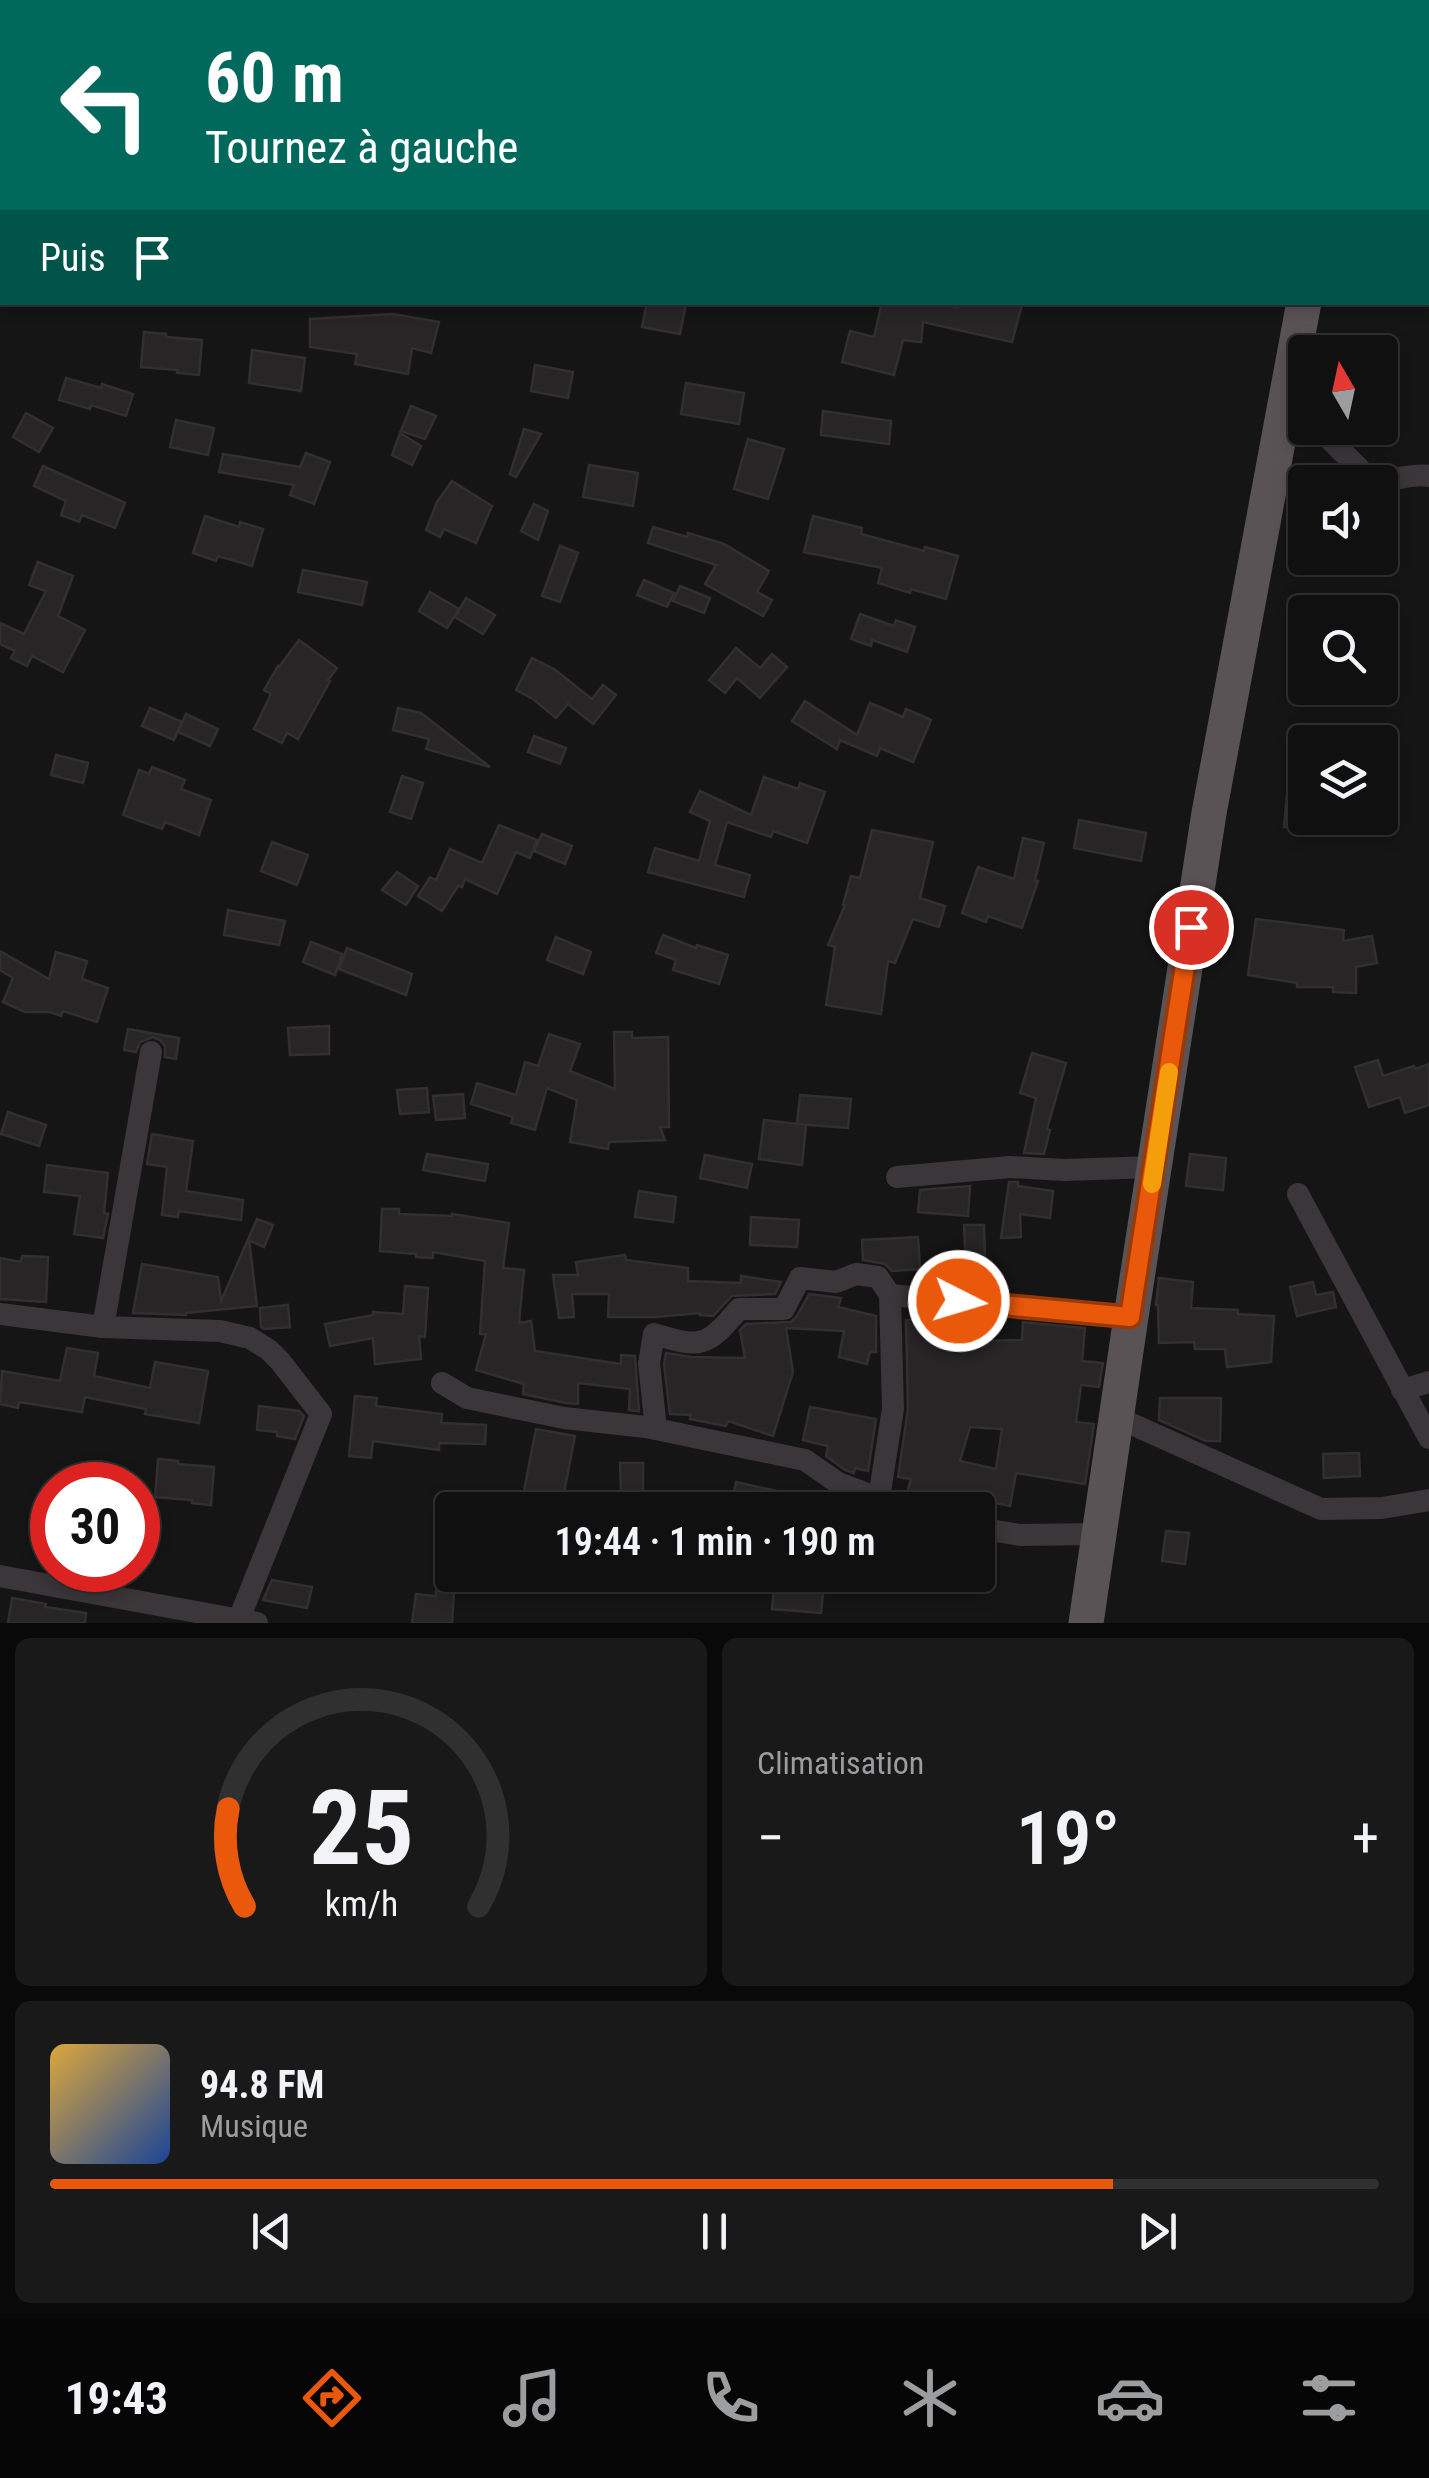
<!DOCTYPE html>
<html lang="fr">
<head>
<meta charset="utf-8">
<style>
  :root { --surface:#101010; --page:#191919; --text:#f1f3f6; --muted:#9c9d9f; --line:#303030; --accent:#ea580c }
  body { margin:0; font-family:"Roboto Condensed",sans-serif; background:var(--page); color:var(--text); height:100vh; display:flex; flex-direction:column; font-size:38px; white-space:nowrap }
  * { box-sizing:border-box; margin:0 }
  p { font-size:32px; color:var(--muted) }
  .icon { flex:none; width:55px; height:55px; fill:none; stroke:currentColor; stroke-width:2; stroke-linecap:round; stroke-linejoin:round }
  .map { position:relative; height:1623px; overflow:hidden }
  .side { display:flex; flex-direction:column; gap:15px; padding:15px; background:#090909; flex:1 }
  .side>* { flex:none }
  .guide { position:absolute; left:0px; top:0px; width:1430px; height:305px; box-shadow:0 5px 15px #0003,0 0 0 2px var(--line); background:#00695c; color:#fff; overflow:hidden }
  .needle { width:65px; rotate:351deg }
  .buttons { position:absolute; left:1288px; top:335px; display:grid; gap:20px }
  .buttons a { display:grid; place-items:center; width:110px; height:110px; border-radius:10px; background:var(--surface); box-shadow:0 5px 15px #0003,0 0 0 2px var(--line); font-size:50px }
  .speed { position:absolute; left:30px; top:1462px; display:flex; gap:20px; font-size:50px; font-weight:700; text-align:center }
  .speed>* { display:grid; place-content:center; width:130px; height:130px; border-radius:50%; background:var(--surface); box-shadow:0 5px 15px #0003,0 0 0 2px var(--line); line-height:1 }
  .speed .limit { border:15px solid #d22; background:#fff; color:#111 }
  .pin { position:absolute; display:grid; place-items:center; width:85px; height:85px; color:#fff; margin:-42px; border:5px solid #fff; border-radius:50%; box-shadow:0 2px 10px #0007 }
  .me { position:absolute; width:110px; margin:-55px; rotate:95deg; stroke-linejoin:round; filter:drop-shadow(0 0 8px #0008) }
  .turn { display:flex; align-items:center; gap:35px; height:210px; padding:0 40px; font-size:45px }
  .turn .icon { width:130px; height:130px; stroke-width:2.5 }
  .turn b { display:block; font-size:70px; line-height:85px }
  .then { display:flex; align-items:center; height:95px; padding:0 40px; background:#0003; gap:20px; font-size:38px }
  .big { font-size:75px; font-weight:600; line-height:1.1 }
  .side .tile { flex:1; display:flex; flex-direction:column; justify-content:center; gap:15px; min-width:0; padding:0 35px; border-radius:15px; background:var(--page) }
  .side .dial { align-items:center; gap:0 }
  .dial svg { height:260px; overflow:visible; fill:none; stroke:var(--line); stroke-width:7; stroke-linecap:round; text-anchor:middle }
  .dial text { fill:var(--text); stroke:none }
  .song { display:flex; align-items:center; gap:30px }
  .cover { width:120px; height:120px; border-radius:15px; background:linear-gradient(135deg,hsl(40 70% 55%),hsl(220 70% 35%)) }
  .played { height:10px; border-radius:5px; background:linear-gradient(90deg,var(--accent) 80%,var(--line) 80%) }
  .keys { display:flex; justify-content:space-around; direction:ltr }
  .heat { display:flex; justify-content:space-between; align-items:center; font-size:55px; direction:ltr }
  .side .tiles { flex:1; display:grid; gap:15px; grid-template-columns:1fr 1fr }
  .tile:last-child { grid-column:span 2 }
  .trip { position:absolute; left:435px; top:1492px; width:560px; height:100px; border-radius:10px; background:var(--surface); box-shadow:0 5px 15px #0003,0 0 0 2px var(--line); font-weight:600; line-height:100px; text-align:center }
  .menu { display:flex; height:160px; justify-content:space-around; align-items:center; background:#060606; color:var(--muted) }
  .menu .icon { width:70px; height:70px }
  .menu .active { color:var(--accent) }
  .menu b { font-size:45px; color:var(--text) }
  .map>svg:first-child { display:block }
  .building { fill:#272526; stroke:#322f30; stroke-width:2.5; fill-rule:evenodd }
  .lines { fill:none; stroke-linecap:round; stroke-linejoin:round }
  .street { stroke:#3b3639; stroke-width:22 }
  .primary { stroke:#5a5356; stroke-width:35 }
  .route-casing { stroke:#983908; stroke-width:25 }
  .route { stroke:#ea580c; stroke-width:18 }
  .slow { stroke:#f59e0b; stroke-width:18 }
</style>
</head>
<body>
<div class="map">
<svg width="1429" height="1623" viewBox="0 0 1429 1623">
  <rect width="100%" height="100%" fill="#161515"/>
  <g class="building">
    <polygon points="647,302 686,304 680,334 642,327"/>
    <polygon points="882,302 934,302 958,308 959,302 1011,302 1022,305 1012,342 923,322 921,342 903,340 894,375 842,362 850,331 874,337"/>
    <polygon points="393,314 439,322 431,353 412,348 408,374 355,364 357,354 310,347 310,319"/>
    <polygon points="144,332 166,334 166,337 202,340 199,375 177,373 178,370 141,367"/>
    <polygon points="252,350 305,358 301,391 249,383"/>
    <polygon points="535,365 573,372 568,398 531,391"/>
    <polygon points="66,378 101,388 102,384 133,394 126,416 91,405 90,409 59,400"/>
    <polygon points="686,383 744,393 739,424 681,414"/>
    <polygon points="411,406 436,416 425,439 401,431"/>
    <polygon points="823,411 891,421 889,444 821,435"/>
    <polygon points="26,413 53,428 39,452 13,437"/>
    <polygon points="176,420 214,428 208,455 170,447"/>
    <polygon points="524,429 541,434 516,477 510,474"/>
    <polygon points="400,433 421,446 412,465 392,455"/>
    <polygon points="748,439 784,449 768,499 734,489"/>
    <polygon points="306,453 330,462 314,504 290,495 294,485 219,472 223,454 300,467"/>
    <polygon points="589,465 638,473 633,506 583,497"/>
    <polygon points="43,466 125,503 115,528 82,515 79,522 61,515 66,501 34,486"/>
    <polygon points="452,481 492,506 476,543 444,529 440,537 426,530 437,502"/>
    <polygon points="534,504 548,511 538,540 521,531"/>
    <polygon points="205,516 239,527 240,522 263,529 252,566 218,556 216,561 193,553"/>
    <polygon points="813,516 862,528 861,534 924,551 925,547 958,556 946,599 911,589 910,593 878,583 882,568 804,552"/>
    <polygon points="653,527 687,537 688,533 724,544 769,571 757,592 772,600 763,616 705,584 716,565 648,543"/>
    <polygon points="560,546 578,553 560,602 542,596"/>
    <polygon points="38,562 73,576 58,616 85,630 63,672 32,656 27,666 11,658 15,651 0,644 0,623 24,634 46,591 29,585"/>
    <polygon points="303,570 367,582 362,605 298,592"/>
    <polygon points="644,580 674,593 667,607 637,595"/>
    <polygon points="680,586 710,598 704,613 673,601"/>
    <polygon points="430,592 459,609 447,628 419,611"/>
    <polygon points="466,598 495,615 483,634 455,617"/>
    <polygon points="860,614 894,626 896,620 915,627 907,652 872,640 871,646 851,639"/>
    <polygon points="299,640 337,668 328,680 330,681 298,739 287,733 282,743 254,729 271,694 264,690 278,666 279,667"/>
    <polygon points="736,648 760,668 772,654 787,667 760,698 737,678 725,693 709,680"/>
    <polygon points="532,658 554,669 592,699 603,685 616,695 593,724 568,704 556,718 533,699 516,690"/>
    <polygon points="805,701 857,735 870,703 903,717 906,709 931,720 913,762 880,748 877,756 840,740 837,749 792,721"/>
    <polygon points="150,708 182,722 174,740 142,726"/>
    <polygon points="398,708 421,713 490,767 426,749 429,739 393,730"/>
    <polygon points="186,714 218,729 210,746 178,732"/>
    <polygon points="534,736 566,748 560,764 528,752"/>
    <polygon points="56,755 88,763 83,783 51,775"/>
    <polygon points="1296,759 1305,760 1305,828 1284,827 1287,795 1290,795"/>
    <polygon points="152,767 185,780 181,789 211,800 199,835 165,822 162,829 123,815 139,770 149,774"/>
    <polygon points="402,776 423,783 411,819 390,812"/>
    <polygon points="764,777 798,789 800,783 825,792 807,843 773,831 771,837 727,822 715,865 750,875 744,897 648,872 655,848 699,861 710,821 690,812 700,791 751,815"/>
    <polygon points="1079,820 1146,833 1141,861 1074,848"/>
    <polygon points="499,825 537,840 530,858 516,852 497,894 465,879 462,887 458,886 442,911 418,896 430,877 436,880 450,849 482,863"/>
    <polygon points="872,830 933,842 920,898 945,906 939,927 913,919 895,963 888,961 881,1014 826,1005 835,947 828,945 845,905 843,905 851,876 860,878"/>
    <polygon points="542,834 572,846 565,864 534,851"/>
    <polygon points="1023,838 1044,843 1035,880 1038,881 1022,928 988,916 986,922 962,913 978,867 1014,879"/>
    <polygon points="272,842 308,855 297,885 261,871"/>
    <polygon points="397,872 418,886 406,905 382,890"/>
    <polygon points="228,910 285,921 279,945 224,935"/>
    <polygon points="1256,919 1344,930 1343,941 1372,936 1377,963 1356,967 1356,993 1333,992 1333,987 1297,987 1297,983 1248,975"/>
    <polygon points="663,935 696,948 697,945 728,955 719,984 673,970 676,960 656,953"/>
    <polygon points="556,937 591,952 583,974 547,960"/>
    <polygon points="311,942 342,954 335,975 303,962"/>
    <polygon points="347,948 412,974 406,995 339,969"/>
    <polygon points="0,951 49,979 56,952 87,961 82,979 108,988 97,1022 63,1011 61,1016 50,1012 25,1012 3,1002 13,978 0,970"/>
    <polygon points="329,1026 329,1054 290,1055 288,1028"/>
    <polygon points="128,1029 179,1038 176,1059 165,1057 165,1046 160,1040 153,1037 140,1042 136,1052 124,1050"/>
    <polygon points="614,1032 632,1032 632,1038 668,1037 669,1127 660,1127 665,1140 609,1142 608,1149 570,1142 577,1100 547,1088 535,1130 511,1123 513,1117 471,1104 477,1083 516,1095 525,1062 538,1066 549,1034 580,1044 570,1071 615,1089"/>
    <polygon points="1032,1053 1066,1063 1047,1129 1050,1130 1044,1154 1024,1153 1036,1098 1020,1093"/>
    <polygon points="1378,1060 1383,1076 1414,1066 1415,1069 1429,1064 1429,1105 1405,1113 1400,1097 1369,1107 1355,1067"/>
    <polygon points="427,1088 429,1112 400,1114 397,1090"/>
    <polygon points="463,1094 465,1118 436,1120 433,1096"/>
    <polygon points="800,1095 851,1099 848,1128 797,1124"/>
    <polygon points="8,1112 46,1125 39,1146 1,1134"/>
    <polygon points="764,1120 806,1125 802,1165 759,1159"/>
    <polygon points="152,1134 193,1141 186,1191 243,1200 241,1220 179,1211 178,1217 162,1215 167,1167 147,1164"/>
    <polygon points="427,1154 488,1164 485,1181 423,1170"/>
    <polygon points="1190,1154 1226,1158 1223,1190 1186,1186"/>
    <polygon points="705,1155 752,1164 747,1188 700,1178"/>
    <polygon points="47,1165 108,1173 104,1213 108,1214 103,1238 74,1234 80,1196 44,1192"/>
    <polygon points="1009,1182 1018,1182 1018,1186 1053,1191 1050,1218 1020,1214 1021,1237 1001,1238"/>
    <polygon points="970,1186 968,1216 918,1212 920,1190"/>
    <polygon points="639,1191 676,1197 673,1222 635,1217"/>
    <polygon points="382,1209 399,1209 399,1214 452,1216 452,1214 509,1223 503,1268 524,1270 519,1323 531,1321 535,1351 621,1364 621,1355 635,1356 639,1411 629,1410 630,1389 578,1383 578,1404 566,1403 523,1394 524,1384 476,1370 486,1334 480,1334 485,1261 433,1252 433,1258 416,1257 416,1254 380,1251"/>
    <polygon points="751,1217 799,1220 797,1247 750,1245"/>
    <polygon points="257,1219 273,1225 264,1247 249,1240 257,1306 186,1313 186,1315 133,1313 142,1264 218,1277 221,1301"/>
    <polygon points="964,1225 984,1225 986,1289 967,1287"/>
    <polygon points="918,1237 920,1269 892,1271 885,1264 863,1260 862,1240"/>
    <polygon points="625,1255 626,1260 688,1268 688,1281 741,1283 741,1276 781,1282 775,1294 732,1296 713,1316 700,1315 700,1313 655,1317 608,1317 609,1294 572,1294 574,1317 559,1318 553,1275 578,1275 576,1262"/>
    <polygon points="22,1256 48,1257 46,1302 0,1299 0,1258 21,1262"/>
    <polygon points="1159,1278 1193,1282 1191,1308 1238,1310 1238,1314 1274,1316 1271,1362 1227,1367 1225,1349 1195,1349 1194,1342 1159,1343 1158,1305 1156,1305"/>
    <polygon points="1313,1282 1316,1295 1333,1292 1336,1307 1297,1316 1290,1287"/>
    <polygon points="405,1286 428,1288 425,1337 419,1336 421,1359 375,1364 373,1338 330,1346 325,1324 373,1315 373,1312 403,1314"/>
    <polygon points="809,1294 841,1298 838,1307 876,1316 876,1352 870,1352 867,1364 839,1357 844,1331 786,1328 793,1372 773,1436 728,1421 726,1426 690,1419 691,1415 670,1414 664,1364 666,1353 691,1357 745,1358 740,1330 746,1324 791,1322 797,1316"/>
    <polygon points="288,1305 290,1327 264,1329 261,1327 260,1308"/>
    <path d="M906,1320H922V1325L958,1326V1334H978V1341L1022,1340L1023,1322L1085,1328L1082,1361L1103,1363L1099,1387L1081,1385L1076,1422L1094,1424L1085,1484L1016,1473L1010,1506L947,1493L942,1510L925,1505L917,1496L907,1493L911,1479L898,1477L908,1409ZM970,1427L1002,1429L996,1469L960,1461Z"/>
    <polygon points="67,1348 98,1353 94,1376 150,1388 155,1362 208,1371 199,1423 145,1414 146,1409 85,1397 82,1412 19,1402 18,1408 0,1404 2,1371 60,1381"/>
    <polygon points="355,1396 377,1398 376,1406 442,1414 441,1423 486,1425 485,1444 439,1443 439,1450 373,1441 371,1458 349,1456"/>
    <polygon points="1160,1398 1221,1398 1220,1441 1206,1441 1159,1420"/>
    <polygon points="259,1406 299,1411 304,1416 295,1439 277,1436 277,1432 257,1430"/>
    <polygon points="810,1407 876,1419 868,1471 855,1468 854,1473 845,1470 826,1456 828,1446 803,1440"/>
    <polygon points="536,1429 575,1436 562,1503 523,1496"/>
    <polygon points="1359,1453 1360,1476 1324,1478 1323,1454"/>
    <polygon points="158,1459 178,1461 178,1464 214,1467 211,1505 192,1503 192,1500 155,1497"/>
    <polygon points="620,1463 643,1463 643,1493 621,1493"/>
    <polygon points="736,1482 781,1492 777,1510 749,1510 731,1506"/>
    <polygon points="1166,1531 1189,1533 1185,1564 1162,1561"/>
    <polygon points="775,1575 825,1575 821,1613 772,1609"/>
    <polygon points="272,1580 312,1587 307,1608 263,1600"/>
    <polygon points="436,1591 454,1591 452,1623 412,1623 416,1594 436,1596"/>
    <polygon points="12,1598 46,1604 45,1607 86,1613 85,1623 8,1623"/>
  </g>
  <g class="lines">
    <g class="street">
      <path d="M1318,428L1369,478C1390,485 1408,472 1429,476"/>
      <polyline points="897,1177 1010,1167 1064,1170 1154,1167"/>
      <polyline points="1298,1194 1429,1438"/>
      <polyline points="0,1314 103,1327 220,1331 250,1338 269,1350 280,1361 321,1414 239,1619"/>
      <polyline points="103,1327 151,1052"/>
      <polyline points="442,1383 467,1398 564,1418 646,1427 805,1460 838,1483 911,1510"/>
      <polyline points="1402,1390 1429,1382"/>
      <polyline points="1116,1417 1321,1509 1382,1508 1429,1500"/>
      <path d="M656,1429L649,1363L654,1334C701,1348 706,1348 739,1309H784L800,1278L836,1282L856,1274L878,1277L890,1295L1131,1317"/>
      <polyline points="879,1498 893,1409 890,1295"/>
      <polyline points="978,1528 1020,1535 1098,1534"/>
      <polyline points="0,1576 257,1623"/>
    </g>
    <g class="primary">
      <polyline points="1353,2 1353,0"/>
      <polyline points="1086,1623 1131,1317 1209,813 1304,302"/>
    </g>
  </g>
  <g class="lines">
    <g class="route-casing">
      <polyline id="route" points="959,1301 1130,1317 1191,927"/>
    </g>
    <use href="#route" class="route"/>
    <polyline class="slow" points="1152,1184 1169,1072"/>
  </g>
</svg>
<div class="buttons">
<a><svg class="needle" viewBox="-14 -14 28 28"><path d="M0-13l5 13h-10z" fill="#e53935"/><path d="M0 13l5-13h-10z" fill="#9c9d9f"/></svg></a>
<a><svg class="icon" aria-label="sound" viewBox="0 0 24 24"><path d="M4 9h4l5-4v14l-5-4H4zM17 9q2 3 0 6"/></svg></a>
<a><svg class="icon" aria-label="search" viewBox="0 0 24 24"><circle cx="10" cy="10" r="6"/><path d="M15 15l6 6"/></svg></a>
<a><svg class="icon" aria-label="layers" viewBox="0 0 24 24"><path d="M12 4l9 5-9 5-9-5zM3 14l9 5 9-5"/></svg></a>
</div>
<div class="speed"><div class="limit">30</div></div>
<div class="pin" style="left:1191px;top:927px;background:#d93025"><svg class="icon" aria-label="arrive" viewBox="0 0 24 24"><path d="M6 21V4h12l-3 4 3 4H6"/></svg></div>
<svg class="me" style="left:959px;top:1301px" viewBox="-20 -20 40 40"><circle r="17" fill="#ea580c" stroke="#fff" stroke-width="3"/><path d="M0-11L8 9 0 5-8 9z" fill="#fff"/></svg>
<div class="trip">19:44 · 1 min · 190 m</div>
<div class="guide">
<div class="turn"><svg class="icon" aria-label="left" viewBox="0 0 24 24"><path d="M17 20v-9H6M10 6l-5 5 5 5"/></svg><div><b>60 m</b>Tournez à gauche</div></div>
<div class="then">Puis<svg class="icon" aria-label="arrive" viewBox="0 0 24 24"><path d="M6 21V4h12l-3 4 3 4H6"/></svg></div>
</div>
</div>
<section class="side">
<div class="tiles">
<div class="tile dial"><svg viewBox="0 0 100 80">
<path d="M14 69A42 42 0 1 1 86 69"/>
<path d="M14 69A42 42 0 0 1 9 39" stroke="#ea580c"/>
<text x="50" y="56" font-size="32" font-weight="700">25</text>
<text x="50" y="72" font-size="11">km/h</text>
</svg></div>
<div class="tile"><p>Climatisation</p>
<div class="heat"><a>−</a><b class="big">19°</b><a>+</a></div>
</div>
<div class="tile">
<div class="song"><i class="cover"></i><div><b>94.8 FM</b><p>Musique</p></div></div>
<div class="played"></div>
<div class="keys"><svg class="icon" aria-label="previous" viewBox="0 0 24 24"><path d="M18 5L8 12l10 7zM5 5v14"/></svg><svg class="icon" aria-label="pause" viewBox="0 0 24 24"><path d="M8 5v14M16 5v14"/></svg><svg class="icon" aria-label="next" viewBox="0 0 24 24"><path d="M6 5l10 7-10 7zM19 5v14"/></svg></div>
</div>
</div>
</section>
<nav class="menu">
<b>19:43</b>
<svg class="icon active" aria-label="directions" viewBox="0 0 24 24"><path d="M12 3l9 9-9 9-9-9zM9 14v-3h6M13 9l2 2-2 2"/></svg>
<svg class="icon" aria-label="music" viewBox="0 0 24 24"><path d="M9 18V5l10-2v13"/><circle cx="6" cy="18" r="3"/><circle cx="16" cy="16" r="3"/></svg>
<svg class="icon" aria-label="phone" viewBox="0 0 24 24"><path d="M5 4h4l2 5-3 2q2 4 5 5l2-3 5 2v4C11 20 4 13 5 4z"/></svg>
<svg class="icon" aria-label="climate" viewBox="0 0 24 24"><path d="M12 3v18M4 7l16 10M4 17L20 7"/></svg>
<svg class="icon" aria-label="car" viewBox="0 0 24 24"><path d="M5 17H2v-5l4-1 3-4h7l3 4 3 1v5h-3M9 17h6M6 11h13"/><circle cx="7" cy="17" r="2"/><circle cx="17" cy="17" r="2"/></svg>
<svg class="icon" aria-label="filters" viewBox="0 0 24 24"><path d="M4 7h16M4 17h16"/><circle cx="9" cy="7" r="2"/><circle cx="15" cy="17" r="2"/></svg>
</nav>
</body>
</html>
